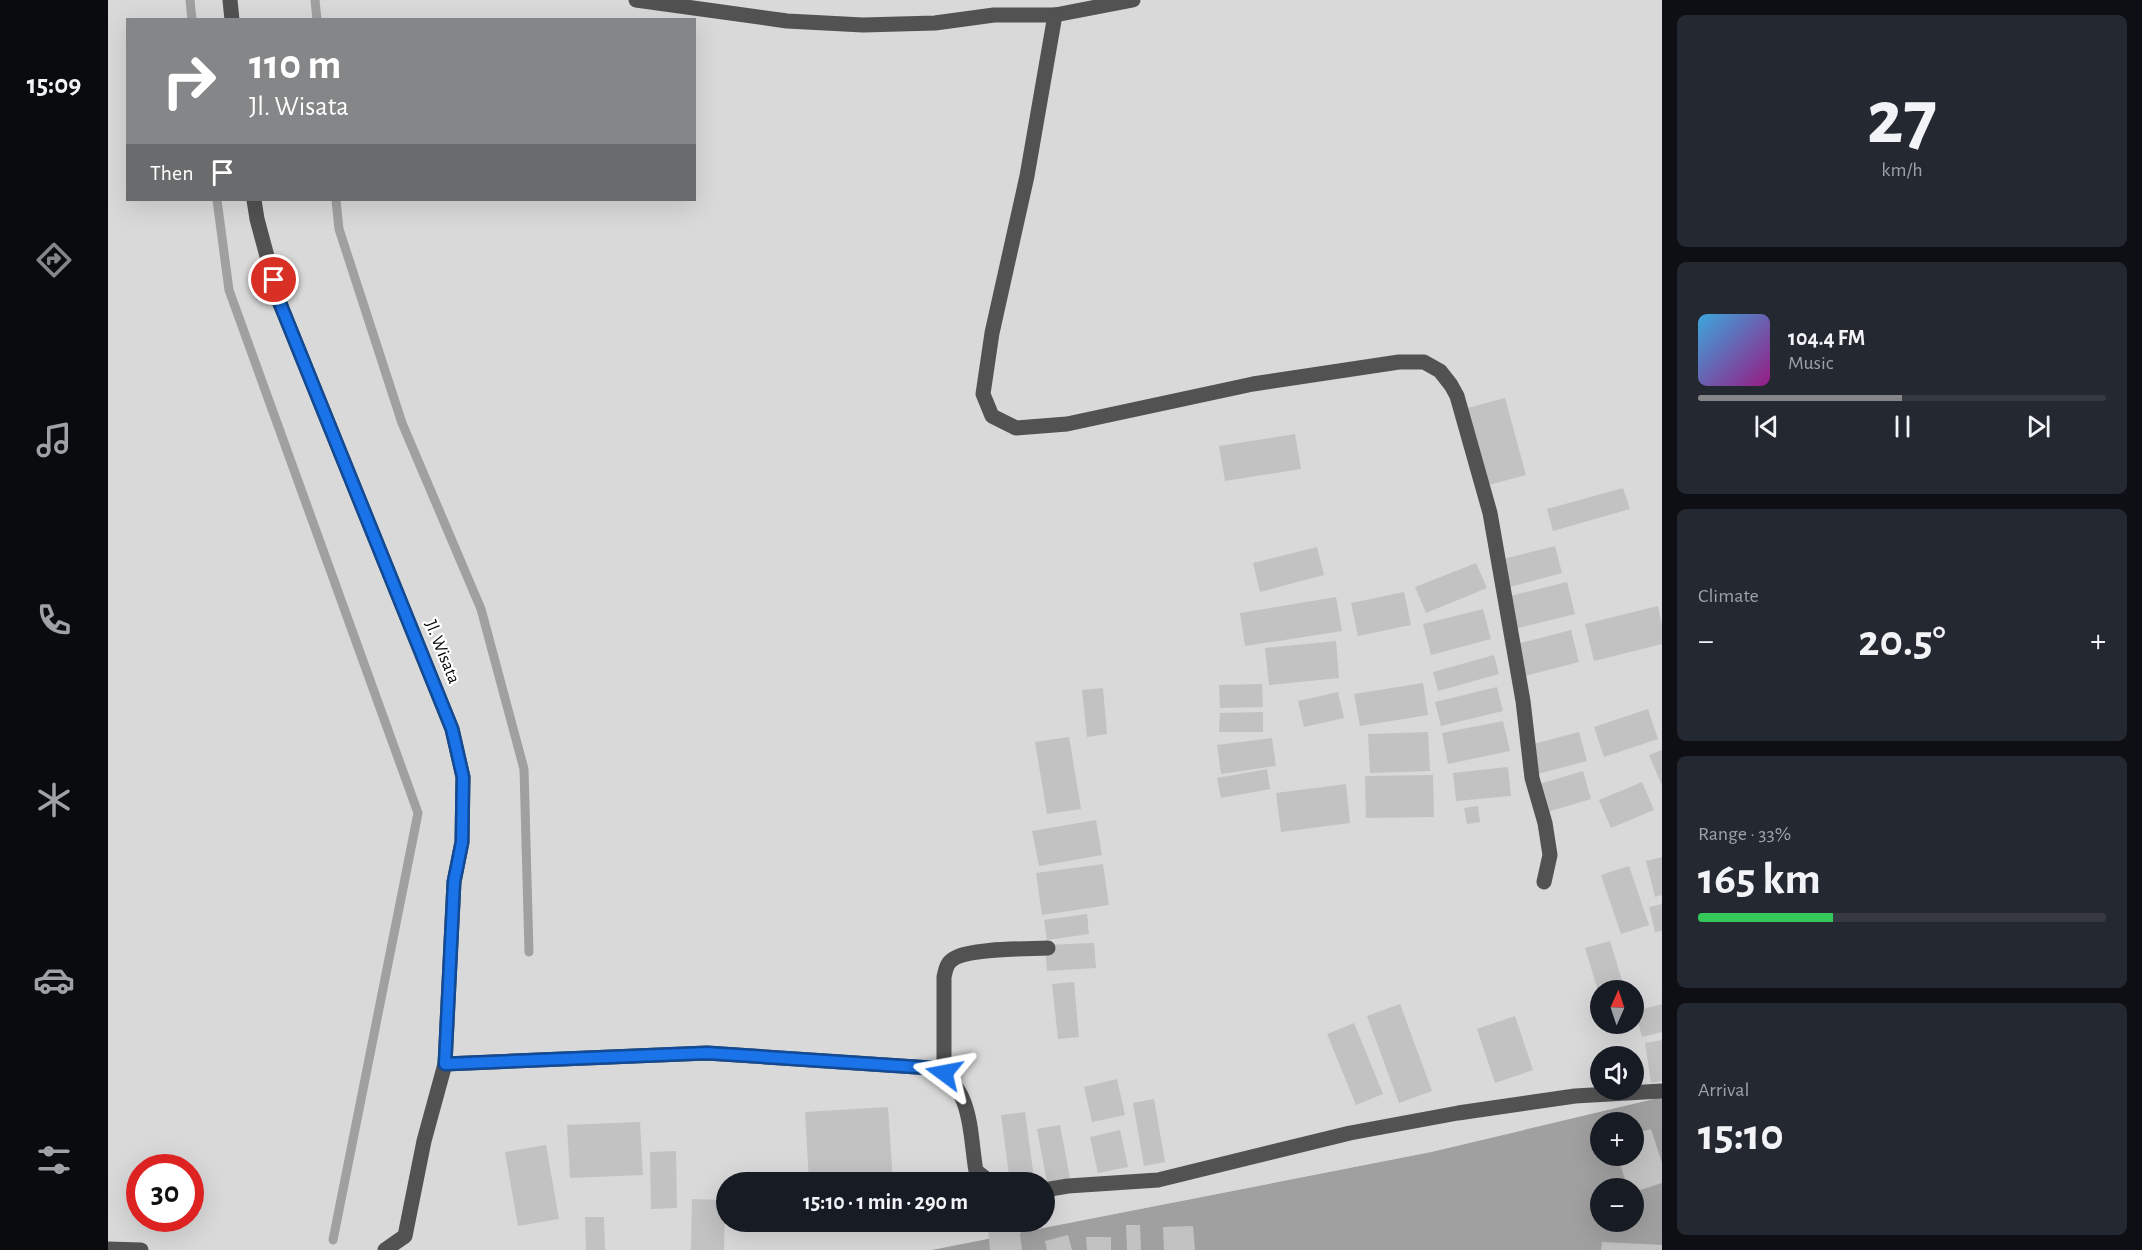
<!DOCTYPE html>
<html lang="en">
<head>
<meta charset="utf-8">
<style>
  :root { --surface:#171b24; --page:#242831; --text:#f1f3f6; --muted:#9ea1a6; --line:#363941; --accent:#858687 }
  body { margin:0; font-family:"Alegreya Sans",sans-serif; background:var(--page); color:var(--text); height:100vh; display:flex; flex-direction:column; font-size:22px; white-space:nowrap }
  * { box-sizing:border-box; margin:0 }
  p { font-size:20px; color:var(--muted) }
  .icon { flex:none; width:33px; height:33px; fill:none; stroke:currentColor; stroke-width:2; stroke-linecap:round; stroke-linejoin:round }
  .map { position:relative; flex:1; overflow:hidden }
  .panel { display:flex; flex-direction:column; gap:15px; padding:15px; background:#0d0f14; width:480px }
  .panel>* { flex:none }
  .banner { position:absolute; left:18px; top:18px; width:570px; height:183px; border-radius:0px; box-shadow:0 6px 24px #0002; background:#858687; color:#fff; overflow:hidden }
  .needle { width:39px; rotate:3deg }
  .buttons { position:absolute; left:1482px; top:980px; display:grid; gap:12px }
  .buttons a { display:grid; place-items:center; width:54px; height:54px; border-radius:50%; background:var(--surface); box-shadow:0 6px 24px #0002; font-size:30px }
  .speed { position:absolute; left:18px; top:1154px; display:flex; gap:12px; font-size:30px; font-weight:700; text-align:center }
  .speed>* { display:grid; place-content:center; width:78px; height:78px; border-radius:50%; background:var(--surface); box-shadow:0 6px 24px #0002; line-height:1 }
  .speed .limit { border:9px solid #d22; background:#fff; color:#111 }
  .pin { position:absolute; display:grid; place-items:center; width:51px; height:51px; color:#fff; margin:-26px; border:3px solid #fff; border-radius:50%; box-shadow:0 2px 6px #0007 }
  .me { position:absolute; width:66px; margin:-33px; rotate:283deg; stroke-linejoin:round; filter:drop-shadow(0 0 4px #0008) }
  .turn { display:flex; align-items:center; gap:21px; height:126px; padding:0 24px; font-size:27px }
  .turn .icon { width:78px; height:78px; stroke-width:2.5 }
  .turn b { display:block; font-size:42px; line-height:51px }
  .then { display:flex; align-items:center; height:57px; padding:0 24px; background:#0003; gap:12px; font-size:22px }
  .big { font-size:45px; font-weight:600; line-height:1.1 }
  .panel .tile { flex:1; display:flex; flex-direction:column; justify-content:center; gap:9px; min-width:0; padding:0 21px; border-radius:9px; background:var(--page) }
  .panel .dial { align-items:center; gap:0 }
  .dial b { font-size:78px; line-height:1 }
  .song { display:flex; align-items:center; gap:18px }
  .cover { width:72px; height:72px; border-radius:9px; background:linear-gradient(135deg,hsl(200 70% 55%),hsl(310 70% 35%)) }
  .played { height:6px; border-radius:3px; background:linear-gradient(90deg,var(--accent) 50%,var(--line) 50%) }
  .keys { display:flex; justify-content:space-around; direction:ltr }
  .heat { display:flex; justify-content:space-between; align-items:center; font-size:33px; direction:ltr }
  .charge { height:9px; border-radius:4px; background:linear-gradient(90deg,#34c759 33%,var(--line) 0) }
  .trip { position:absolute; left:608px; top:1172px; width:339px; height:60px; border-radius:30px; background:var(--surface); box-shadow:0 6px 24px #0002; font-weight:600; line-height:60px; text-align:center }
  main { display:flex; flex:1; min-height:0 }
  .tab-bar { display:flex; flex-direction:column; width:108px; justify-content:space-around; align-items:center; background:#090b0e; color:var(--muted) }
  .tab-bar .icon { width:42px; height:42px }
  .tab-bar .active { color:var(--accent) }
  .tab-bar b { font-size:27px; color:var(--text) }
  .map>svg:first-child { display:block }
  .green { fill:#d9d9d9; fill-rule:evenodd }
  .water { fill:#a0a0a0; fill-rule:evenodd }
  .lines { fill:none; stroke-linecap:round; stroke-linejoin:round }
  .stream { stroke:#a0a0a0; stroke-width:9 }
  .building { fill:#c2c2c2 }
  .minor { stroke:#525252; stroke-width:15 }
  .route-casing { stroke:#114b97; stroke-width:15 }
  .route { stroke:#1a73e8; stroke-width:10 }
  .labels { text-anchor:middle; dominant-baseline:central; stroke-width:4.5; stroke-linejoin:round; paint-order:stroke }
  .street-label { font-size:18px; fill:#000; stroke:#fff }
</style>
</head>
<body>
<main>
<nav class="tab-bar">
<b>15:09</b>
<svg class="icon active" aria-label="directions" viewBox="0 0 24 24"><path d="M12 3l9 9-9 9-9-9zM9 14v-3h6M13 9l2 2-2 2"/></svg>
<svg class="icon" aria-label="music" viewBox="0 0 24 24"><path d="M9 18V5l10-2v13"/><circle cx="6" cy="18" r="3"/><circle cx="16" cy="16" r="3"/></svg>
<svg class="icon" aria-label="phone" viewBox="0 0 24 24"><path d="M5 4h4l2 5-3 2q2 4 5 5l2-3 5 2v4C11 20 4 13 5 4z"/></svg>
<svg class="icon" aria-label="climate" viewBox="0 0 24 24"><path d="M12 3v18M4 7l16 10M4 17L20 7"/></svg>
<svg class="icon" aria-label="car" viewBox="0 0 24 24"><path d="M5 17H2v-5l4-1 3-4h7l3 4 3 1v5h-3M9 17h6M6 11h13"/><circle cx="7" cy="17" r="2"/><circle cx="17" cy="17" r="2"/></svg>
<svg class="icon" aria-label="filters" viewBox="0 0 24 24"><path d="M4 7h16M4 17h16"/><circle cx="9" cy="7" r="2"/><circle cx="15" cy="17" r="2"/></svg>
</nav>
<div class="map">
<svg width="1554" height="1250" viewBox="0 0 1554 1250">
  <rect width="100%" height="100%" fill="#fff"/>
  <path class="green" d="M0,0H1554V1097L1323,1152L823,1250H0ZM20,20H586V200H20ZM1492,990H1526V1023H1492ZM1492,1056H1526V1089H1492ZM32,1167H82V1218H32ZM618,1182H936V1221H618Z"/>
  <path class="water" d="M1554,1097V1250H823L1323,1152ZM1492,1122H1526V1155H1492ZM1492,1188H1526V1221H1492Z"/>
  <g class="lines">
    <g class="stream">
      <polyline points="82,0 84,20"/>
      <polyline points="207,0 209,20"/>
      <polyline points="109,200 121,290 310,813 225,1240"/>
      <polyline points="228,200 231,229 294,423 373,609 416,769 421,952"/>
    </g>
  </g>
  <g class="building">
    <polygon points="1397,398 1418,475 1373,487 1352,410"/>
    <polygon points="1187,434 1193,469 1117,481 1111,446"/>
    <polygon points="1515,488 1522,509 1445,531 1439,509"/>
    <polygon points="1447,546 1454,573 1402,587 1395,559"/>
    <polygon points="1209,547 1216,575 1152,592 1145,563"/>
    <polygon points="1368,563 1379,588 1318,613 1307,587"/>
    <polygon points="1459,582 1467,614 1402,630 1394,598"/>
    <polygon points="1296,592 1303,625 1250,636 1243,603"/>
    <polygon points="1228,597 1234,631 1137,646 1132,613"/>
    <polygon points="1550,606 1554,625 1554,644 1486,661 1477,624"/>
    <polygon points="1375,609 1383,639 1323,655 1315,624"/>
    <polygon points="1463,630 1471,662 1413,677 1405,645"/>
    <polygon points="1228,641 1231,678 1161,685 1157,648"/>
    <polygon points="1386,655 1391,674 1330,691 1325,672"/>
    <polygon points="1315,683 1320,715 1252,726 1246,694"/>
    <polygon points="1154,684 1155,707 1112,708 1111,685"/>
    <polygon points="1389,687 1395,711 1333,726 1327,702"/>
    <polygon points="995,688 999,734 979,737 974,690"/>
    <polygon points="1230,692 1236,718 1196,727 1190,701"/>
    <polygon points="1540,709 1550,739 1496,757 1486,727"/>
    <polygon points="1155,712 1155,732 1111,732 1112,713"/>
    <polygon points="1395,721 1402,751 1340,764 1334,733"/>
    <polygon points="1320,732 1322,771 1262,773 1260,734"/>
    <polygon points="1471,732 1479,761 1422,776 1414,747"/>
    <polygon points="961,737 973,809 939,814 927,742"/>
    <polygon points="1164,738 1168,766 1113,774 1109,745"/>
    <polygon points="1554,750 1554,786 1541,755"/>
    <polygon points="1400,767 1403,796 1348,801 1345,773"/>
    <polygon points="1159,769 1162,789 1113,798 1109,778"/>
    <polygon points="1475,771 1483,799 1436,813 1428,785"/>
    <polygon points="1325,775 1326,817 1258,818 1257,776"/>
    <polygon points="1534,782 1546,810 1503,828 1491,800"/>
    <polygon points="1238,784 1242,823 1173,832 1168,793"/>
    <polygon points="1370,806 1372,822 1359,824 1356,808"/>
    <polygon points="988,820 994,855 931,866 924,831"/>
    <polygon points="1554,857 1554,895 1547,897 1538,861"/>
    <polygon points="995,864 1001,905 934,915 928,873"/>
    <polygon points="1521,866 1541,925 1513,934 1493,875"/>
    <polygon points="1554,904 1554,931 1547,932 1541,907"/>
    <polygon points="979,914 981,934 939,940 936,920"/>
    <polygon points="1502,941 1517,990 1492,990 1492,997 1477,948"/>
    <polygon points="986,943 988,968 939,971 937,945"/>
    <polygon points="966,982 971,1037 950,1039 944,984"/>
    <polygon points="1292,1004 1324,1091 1291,1103 1259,1016"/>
    <polygon points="1554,1004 1554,1032 1534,1037 1527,1011"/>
    <polygon points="1407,1016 1425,1070 1387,1083 1369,1029"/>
    <polygon points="1246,1023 1275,1094 1248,1105 1219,1034"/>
    <polygon points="1554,1040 1554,1081 1543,1083 1537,1043"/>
    <polygon points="1009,1079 1017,1115 984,1122 976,1087"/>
    <polygon points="1046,1099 1057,1162 1036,1166 1025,1103"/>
    <polygon points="780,1107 785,1182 701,1182 697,1112"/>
    <polygon points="917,1112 926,1178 902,1182 893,1115"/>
    <polygon points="532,1122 535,1175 462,1178 459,1125"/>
    <polygon points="952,1125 962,1178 939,1182 929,1129"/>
    <polygon points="1543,1129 1554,1163 1554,1183 1526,1192 1526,1188 1520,1188 1509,1155 1526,1155 1526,1134"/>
    <polygon points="1012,1130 1020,1167 990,1173 982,1137"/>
    <polygon points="438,1145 451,1219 410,1226 397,1152"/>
    <polygon points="568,1151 569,1208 543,1209 542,1152"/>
    <polygon points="584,1199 617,1200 616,1250 583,1250"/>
    <polygon points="477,1217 496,1217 497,1250 478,1250"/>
    <polygon points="1018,1225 1032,1225 1033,1250 1019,1250"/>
    <polygon points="911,1226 914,1250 882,1250 880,1229"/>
    <polygon points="1085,1226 1087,1250 1056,1250 1055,1227"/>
    <polygon points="960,1235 964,1250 939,1250 937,1241"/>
    <polygon points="978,1237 1003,1237 1003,1250 979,1250"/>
    <polygon points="1494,1242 1554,1245 1554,1250 1493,1250"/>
  </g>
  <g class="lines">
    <g class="minor">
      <polyline points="122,0 124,20"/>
      <polyline points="528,0 679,21 755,25 827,23 886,15 947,15 1025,0"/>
      <polyline points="947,15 919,176 884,333 875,394 884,416 908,428 959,424 1145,384 1291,362 1316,362 1332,371 1343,385 1349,396 1382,513 1415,701 1424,778 1437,823 1442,855 1436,882"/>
      <polyline points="146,200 149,219 171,301 344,729 355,777 354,842 346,882 337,1064 316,1141 297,1236 277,1250"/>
      <path d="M337,1064L599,1053L823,1068C866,1086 861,1132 868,1171L882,1182"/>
      <path d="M836,1073V977C838,968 839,962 847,958C863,948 920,949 940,948"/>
      <polyline points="936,1190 960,1186 1050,1180 1242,1133 1350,1113 1467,1096 1554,1091"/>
      <polyline points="0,1249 33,1250"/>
    </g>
  </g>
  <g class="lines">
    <g class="route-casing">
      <polyline id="route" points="166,280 171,301 344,729 355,777 354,842 346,882 337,1064 599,1053 823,1068 836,1073"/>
    </g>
    <use href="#route" class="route"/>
  </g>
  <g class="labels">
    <g class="street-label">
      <text transform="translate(334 652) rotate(68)">Jl. Wisata</text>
    </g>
  </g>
</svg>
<div class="buttons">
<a><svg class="needle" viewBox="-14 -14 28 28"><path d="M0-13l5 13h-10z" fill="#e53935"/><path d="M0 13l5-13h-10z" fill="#9ea1a6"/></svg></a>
<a><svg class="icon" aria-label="sound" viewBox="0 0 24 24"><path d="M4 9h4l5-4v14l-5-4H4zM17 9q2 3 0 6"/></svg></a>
<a>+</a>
<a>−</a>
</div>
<div class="speed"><div class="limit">30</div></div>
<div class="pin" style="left:166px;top:280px;background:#d93025"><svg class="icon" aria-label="arrive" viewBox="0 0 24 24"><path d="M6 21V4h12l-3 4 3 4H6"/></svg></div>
<svg class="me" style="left:836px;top:1073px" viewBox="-20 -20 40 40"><path d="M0-17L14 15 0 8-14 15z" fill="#1a73e8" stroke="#fff" stroke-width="4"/></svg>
<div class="trip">15:10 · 1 min · 290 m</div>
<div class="banner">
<div class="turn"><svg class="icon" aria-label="right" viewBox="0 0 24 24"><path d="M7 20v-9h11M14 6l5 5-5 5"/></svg><div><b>110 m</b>Jl. Wisata</div></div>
<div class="then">Then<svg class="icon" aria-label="arrive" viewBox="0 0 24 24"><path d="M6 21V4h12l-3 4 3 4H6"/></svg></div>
</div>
</div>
<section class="panel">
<div class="tile dial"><b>27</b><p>km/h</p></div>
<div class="tile">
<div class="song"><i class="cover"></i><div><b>104.4 FM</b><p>Music</p></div></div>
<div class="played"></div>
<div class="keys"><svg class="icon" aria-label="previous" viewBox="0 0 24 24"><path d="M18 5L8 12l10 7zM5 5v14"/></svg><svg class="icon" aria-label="pause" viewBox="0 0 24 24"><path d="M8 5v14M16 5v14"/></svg><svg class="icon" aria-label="next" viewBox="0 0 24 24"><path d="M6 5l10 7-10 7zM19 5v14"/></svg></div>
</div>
<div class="tile"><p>Climate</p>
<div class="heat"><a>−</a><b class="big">20.5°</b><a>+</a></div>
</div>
<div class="tile"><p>Range · 33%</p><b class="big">165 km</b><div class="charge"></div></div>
<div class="tile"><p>Arrival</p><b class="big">15:10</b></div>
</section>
</main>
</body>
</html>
